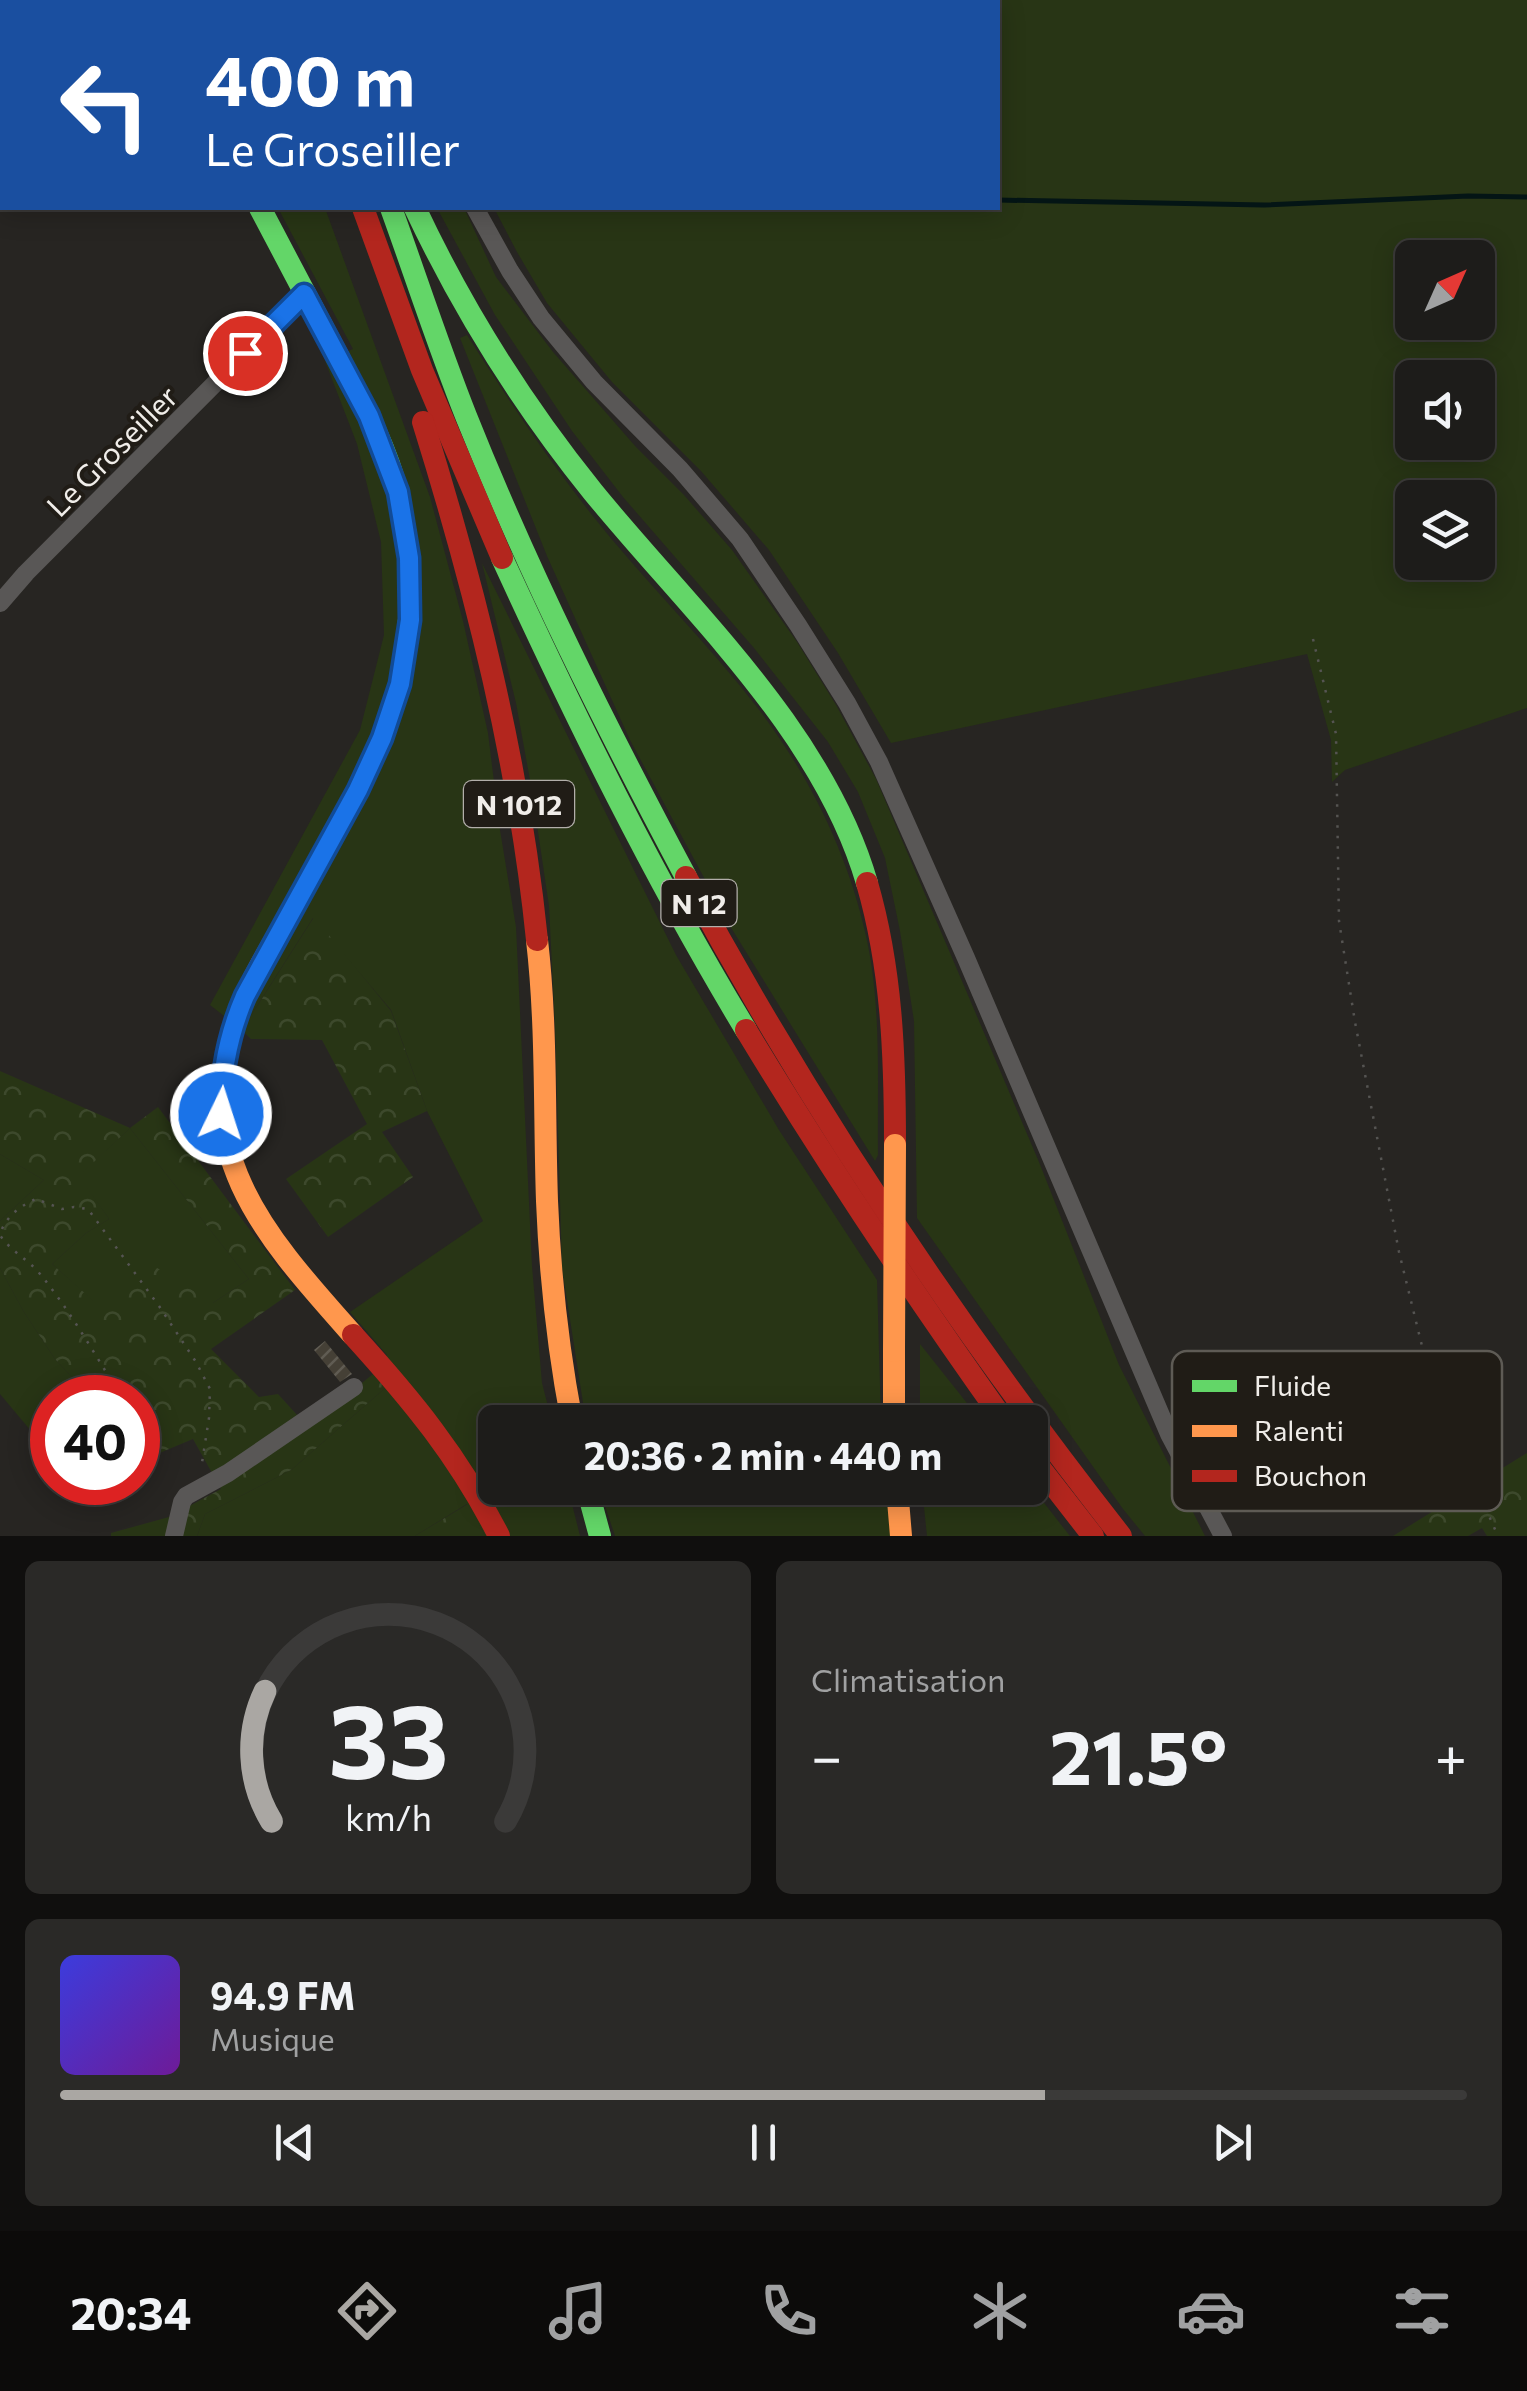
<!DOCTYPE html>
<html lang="fr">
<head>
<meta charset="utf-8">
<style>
  :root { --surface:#1d1c1a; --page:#2a2927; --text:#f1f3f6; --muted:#a0a1a2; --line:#3b3a39; --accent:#aaa7a3 }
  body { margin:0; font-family:Commissioner,sans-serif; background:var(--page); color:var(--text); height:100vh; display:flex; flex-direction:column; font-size:38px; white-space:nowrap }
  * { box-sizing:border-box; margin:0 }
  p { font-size:32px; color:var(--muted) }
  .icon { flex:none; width:55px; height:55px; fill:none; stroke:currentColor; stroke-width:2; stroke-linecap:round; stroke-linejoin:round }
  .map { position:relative; height:1536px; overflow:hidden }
  .details { display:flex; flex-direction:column; gap:25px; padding:25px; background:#100f0e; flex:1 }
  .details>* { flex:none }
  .banner { position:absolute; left:0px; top:0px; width:1000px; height:210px; box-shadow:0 5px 25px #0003,0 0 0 2px var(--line); background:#1a4fa0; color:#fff; overflow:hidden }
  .needle { width:65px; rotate:45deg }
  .controls { position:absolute; left:1395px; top:240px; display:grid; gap:20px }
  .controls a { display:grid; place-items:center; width:100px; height:100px; border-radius:15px; background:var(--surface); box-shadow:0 5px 25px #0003,0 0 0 2px var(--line); font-size:50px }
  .speed { position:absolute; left:30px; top:1375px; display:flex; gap:20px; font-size:50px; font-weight:700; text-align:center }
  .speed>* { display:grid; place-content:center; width:130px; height:130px; border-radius:50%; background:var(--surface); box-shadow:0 5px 25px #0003,0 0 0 2px var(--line); line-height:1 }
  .speed .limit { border:15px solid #d22; background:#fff; color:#111 }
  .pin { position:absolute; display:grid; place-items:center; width:85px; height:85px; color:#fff; margin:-42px; border:5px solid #fff; border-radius:50%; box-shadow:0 2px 10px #0007 }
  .me { position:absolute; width:110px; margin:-55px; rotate:4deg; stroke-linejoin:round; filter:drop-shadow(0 0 8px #0008) }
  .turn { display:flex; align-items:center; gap:35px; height:210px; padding:0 40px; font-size:45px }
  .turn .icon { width:130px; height:130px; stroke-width:2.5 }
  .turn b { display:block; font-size:70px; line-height:85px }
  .big { font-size:75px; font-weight:700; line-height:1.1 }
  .details .card { flex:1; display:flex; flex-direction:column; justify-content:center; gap:15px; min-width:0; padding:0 35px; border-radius:15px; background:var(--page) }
  .details .dial { align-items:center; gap:0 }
  .dial svg { height:260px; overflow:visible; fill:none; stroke:var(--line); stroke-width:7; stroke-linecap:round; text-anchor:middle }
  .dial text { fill:var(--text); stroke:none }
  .song { display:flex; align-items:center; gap:30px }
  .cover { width:120px; height:120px; border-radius:15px; background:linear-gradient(135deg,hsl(240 70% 55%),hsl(280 70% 35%)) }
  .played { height:10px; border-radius:5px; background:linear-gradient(90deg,var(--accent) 70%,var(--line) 70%) }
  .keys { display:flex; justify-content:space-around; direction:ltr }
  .heat { display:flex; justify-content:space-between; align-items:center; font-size:55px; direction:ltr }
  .details .tiles { flex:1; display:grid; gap:25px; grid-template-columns:1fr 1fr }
  .card:last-child { grid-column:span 2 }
  .trip { position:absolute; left:478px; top:1405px; width:570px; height:100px; border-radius:15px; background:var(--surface); box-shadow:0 5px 25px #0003,0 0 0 2px var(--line); font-weight:700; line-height:100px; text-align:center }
  .menu { display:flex; height:160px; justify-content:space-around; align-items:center; background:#0c0b0a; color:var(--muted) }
  .menu .icon { width:70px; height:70px }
  .menu .current { color:var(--accent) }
  .menu b { font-size:45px; color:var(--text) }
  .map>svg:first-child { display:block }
  .grass { fill:#283515; fill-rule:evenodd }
  .forest { fill:url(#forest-crowns); fill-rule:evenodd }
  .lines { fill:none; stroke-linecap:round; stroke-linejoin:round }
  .stream { stroke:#041515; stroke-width:5 }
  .building { fill:url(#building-hatch) }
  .path { stroke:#555452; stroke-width:2.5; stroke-dasharray:2.5 8; stroke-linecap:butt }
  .street { stroke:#595756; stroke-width:18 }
  .fast { stroke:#63d668; stroke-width:22 }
  .slow { stroke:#ff974d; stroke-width:22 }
  .jam { stroke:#b3261e; stroke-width:22 }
  .slow-bridge { stroke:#ff974d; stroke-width:22 }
  .route-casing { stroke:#114b97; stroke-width:25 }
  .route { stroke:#1a73e8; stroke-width:18 }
  .labels { text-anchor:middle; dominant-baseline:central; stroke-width:8; stroke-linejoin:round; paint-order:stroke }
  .shield { fill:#201c16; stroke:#b2aeaa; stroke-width:2.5 }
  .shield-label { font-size:28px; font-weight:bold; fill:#f0ede9 }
  .street-label { font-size:30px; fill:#f0ede9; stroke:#201c16 }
  .key { fill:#201c16; stroke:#5e5b55; stroke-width:2.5 }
  .key-label { font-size:28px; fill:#f0ede9 }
</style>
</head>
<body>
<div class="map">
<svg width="1527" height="1536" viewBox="0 0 1527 1536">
  <defs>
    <pattern id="forest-crowns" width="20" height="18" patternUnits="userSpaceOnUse" patternTransform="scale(2.5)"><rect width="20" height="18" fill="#283515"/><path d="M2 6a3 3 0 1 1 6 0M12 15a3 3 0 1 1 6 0" fill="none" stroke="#3d492c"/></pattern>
    <pattern id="building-hatch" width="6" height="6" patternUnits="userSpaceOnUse" patternTransform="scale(2.5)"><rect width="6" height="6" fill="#454036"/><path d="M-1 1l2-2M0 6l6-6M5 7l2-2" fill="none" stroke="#605c53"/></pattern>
  </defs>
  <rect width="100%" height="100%" fill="#272522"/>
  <g class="grass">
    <path d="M601,0H1527V708L1345,770L1332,782L1331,740L1307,654L891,743L838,653L769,550L701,471L612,382L547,303L517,252L494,208H998V2H602ZM1412,258H1478V322H1412ZM1412,378H1478V442H1412ZM1412,498H1478V562H1412Z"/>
    <polygon points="278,208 325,208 430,497 463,621 488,733 500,830 516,927 532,1266 542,1383 552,1422 495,1422 495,1488 568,1488 580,1536 485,1536 467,1504 415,1536 197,1536 205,1514 291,1470 385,1388 373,1374 387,1355 350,1312 483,1221 427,1111 391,1010 313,918 242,1030 210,1005 360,730 384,635 381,542 357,444 325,361 353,349"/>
    <polygon points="437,208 464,208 496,277 553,352 636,447 684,495 732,550 797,642 836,705 876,779 1039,1162 1119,1365 1205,1536 1145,1536 1123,1509 917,1218 914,1021 900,931 885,858 858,792 828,742 754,648 623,497 572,431 495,315"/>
    <path d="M467,335C506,397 547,458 592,515C646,583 708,643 760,711C810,777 848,854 866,936C882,1007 877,1082 878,1155L875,1161L730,926L630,740L547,556L460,338Z"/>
    <polygon points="482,563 676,955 779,1130 877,1280 881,1422 586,1422 562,1268 555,1025 549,906 532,791 516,703"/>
    <polygon points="130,1128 249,1279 213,1303 106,1313 52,1264 86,1233 109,1219 78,1176"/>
    <polygon points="0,1154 44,1180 0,1221"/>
    <polygon points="0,1268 24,1312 55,1359 91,1397 52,1398 52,1456 0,1394"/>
    <polygon points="920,1344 982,1422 920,1422"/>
    <polygon points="1030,1485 1070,1536 927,1536 922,1488 1030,1488"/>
    <polygon points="599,1488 886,1488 891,1536 615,1536"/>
  </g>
  <g class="forest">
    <polygon points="314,917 391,1011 427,1111 382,1132 413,1177 328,1237 286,1179 367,1124 322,1040 251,1039 242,1030"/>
    <path d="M0,1071L130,1128L158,1107L295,1290L211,1349L259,1397L278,1394L308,1427L373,1374L385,1388L291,1470L205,1514L197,1536H111V1533L169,1517L221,1489L193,1439L150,1457L138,1445V1398L91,1397L55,1359L24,1312L0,1268V1221L44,1180L0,1154ZM130,1128L249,1279L213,1303L154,1266L106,1312L52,1264L86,1233L109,1219L79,1176Z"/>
    <polygon points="1527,1453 1527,1536 1487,1536 1482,1528 1468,1536 1393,1536"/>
    <polygon points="468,1504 485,1536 415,1536"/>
  </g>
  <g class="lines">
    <polyline class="stream" points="998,200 1264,205 1468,196 1527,197"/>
  </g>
  <polygon class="building" points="325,1341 352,1374 340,1382 314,1350"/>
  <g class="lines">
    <g class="path">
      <polyline points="1313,639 1336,734 1339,921 1355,1022 1399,1252 1433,1391 1498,1536"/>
      <path d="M119,1398L116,1388C92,1350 69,1309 40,1274C28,1259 10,1251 0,1235C4,1218 21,1205 36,1199L62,1209L74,1207L88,1209L159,1306L196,1362L210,1389L209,1418L201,1469"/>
    </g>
    <g class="street">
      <polyline points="396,0 397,2"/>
      <polyline points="475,208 510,271 541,318 594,382 680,469 740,539 798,625 847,703 879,762 966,958 1169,1434 1223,1536"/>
      <polyline points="0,603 26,573 304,294"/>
      <polyline points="174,1536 182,1502 186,1496 228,1473 354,1387"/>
    </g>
    <g class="fast">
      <path d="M260,208C286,257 312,306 338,356C360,398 387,447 398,494C418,576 413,662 381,740C357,798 324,853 293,908"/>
      <path d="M391,208C416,277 439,348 466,416C529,574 606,727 686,877"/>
      <path d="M415,208C463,310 522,404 593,492C690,611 823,731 867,883"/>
      <path d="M502,558C576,719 654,878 746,1030"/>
      <polyline points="587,1488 600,1536"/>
    </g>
    <g class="slow">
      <polyline points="334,0 334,2"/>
      <path d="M293,908C275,941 253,974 240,1010C185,1150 265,1236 353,1335"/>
      <path d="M537,940C547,1027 544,1114 547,1201C550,1275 558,1349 572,1422"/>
      <polyline points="894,1351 894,1422"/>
      <polyline points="897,1488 901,1536"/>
    </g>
    <g class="jam">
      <polyline points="157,0 158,2"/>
      <polyline points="280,0 281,2"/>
      <polyline points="363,208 422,370 502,558"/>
      <path d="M423,422C476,592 519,763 537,940"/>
      <path d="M686,877C811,1110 958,1328 1121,1536"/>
      <path d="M867,883C892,969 895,1056 895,1145"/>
      <path d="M746,1030C827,1164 914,1294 1005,1422"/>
      <path d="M353,1335C412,1400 459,1457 499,1536"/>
      <polyline points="1030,1455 1093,1536"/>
    </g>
    <polyline class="slow-bridge" points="894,1351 895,1145"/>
  </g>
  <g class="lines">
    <g class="route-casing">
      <path id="route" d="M221,1114C221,1072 228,1035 245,996L358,790L382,738L400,684L410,620L409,558L398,492L369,416L304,294L245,353"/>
    </g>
    <use href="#route" class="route"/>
  </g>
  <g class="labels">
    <g class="shield">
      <rect x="464" y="781" width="110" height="46" rx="8"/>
      <rect x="661.5" y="880" width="75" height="46" rx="8"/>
    </g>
    <g class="shield-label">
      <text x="519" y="804">N 1012</text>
      <text x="699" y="903">N 12</text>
    </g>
    <g class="street-label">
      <text transform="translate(111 450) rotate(-45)">Le Groseiller</text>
    </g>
  </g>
  <rect x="1172" y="1351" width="330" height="160" rx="15" class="key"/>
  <rect x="1192" y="1380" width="45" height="12" fill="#63d668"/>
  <rect x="1192" y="1425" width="45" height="12" fill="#ff974d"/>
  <rect x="1192" y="1470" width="45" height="12" fill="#b3261e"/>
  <g class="key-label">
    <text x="1254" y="1396">Fluide</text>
    <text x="1254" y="1441">Ralenti</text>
    <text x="1254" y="1486">Bouchon</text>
  </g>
</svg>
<div class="controls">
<a><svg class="needle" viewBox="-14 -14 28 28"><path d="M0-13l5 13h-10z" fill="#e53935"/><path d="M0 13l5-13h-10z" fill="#a0a1a2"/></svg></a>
<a><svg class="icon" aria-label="sound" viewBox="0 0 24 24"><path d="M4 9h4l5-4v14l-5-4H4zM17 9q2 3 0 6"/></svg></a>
<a><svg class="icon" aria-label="layers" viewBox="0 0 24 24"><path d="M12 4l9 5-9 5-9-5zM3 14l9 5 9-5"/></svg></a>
</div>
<div class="speed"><div class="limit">40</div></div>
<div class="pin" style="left:245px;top:353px;background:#d93025"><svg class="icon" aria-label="arrive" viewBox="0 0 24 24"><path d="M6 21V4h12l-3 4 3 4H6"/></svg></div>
<svg class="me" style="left:221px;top:1114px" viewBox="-20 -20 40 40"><circle r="17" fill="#1a73e8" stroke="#fff" stroke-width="3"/><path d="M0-11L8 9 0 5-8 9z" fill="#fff"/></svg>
<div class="trip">20:36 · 2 min · 440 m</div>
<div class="banner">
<div class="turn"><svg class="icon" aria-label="left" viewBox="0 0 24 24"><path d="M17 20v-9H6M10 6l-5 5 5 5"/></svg><div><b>400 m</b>Le Groseiller</div></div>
</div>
</div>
<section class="details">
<div class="tiles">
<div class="card dial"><svg viewBox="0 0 100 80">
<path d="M14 69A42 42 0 1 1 86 69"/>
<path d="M14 69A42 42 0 0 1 12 29" stroke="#aaa7a3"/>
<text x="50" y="56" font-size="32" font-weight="700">33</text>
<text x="50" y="72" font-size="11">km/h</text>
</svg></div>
<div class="card"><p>Climatisation</p>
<div class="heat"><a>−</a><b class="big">21.5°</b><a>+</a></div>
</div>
<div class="card">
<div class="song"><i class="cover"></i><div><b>94.9 FM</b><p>Musique</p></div></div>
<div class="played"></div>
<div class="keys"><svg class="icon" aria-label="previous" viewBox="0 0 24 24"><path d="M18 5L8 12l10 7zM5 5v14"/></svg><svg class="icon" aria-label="pause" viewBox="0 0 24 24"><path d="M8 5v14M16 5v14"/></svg><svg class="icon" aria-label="next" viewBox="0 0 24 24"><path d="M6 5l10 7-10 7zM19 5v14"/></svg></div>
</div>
</div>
</section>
<nav class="menu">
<b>20:34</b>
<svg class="icon current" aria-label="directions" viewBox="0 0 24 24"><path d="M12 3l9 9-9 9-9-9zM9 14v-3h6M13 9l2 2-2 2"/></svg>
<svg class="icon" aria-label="music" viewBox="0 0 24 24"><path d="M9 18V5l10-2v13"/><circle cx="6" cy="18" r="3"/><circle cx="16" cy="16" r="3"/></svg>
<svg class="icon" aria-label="phone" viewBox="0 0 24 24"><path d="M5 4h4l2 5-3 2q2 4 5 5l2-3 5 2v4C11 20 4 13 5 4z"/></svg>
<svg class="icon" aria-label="climate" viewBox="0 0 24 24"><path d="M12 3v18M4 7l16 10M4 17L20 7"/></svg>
<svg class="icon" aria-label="car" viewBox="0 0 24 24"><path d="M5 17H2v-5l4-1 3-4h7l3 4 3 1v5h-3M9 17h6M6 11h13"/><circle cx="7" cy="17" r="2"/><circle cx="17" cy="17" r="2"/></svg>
<svg class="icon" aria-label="filters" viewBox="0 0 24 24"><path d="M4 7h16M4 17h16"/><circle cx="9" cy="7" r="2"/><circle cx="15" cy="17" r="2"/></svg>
</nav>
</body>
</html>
